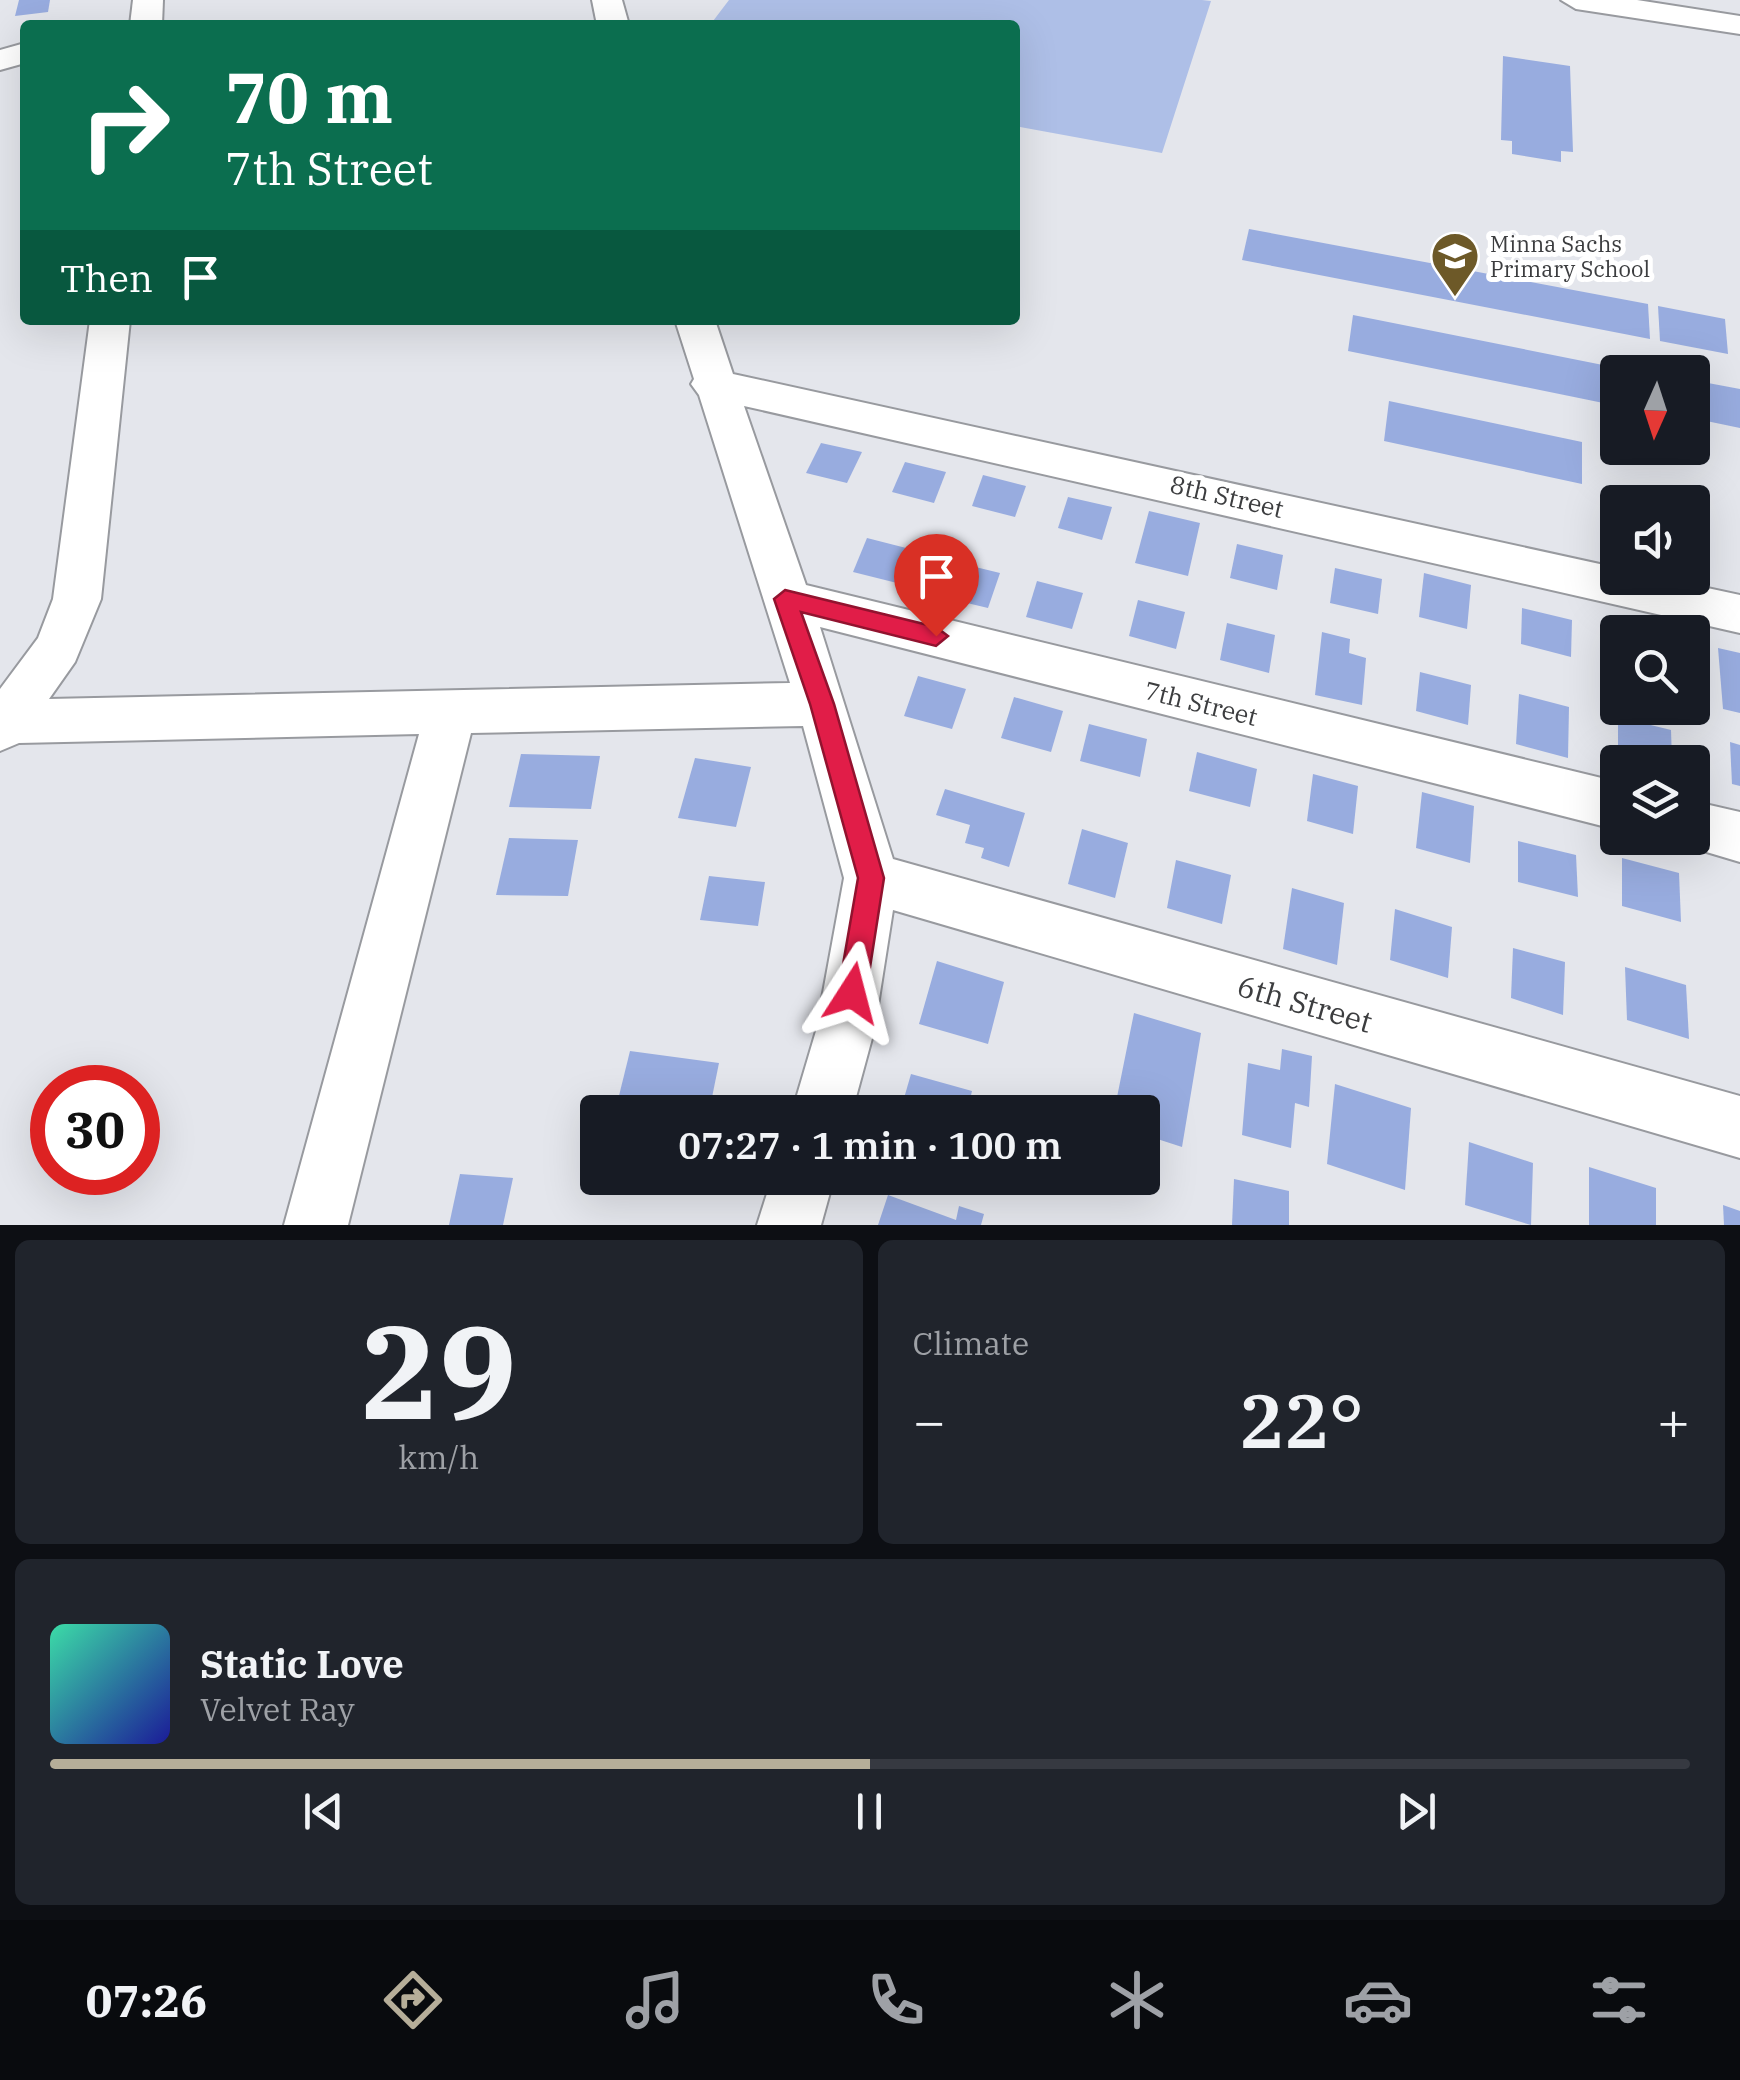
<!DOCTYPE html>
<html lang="en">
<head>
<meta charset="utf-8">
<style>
  :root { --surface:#171b24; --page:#20242c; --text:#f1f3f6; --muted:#9ea1a6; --line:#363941; --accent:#b6ae99 }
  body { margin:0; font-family:"IBM Plex Serif",serif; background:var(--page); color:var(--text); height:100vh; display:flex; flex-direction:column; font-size:38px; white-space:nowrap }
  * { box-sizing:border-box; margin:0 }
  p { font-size:32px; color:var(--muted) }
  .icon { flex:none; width:55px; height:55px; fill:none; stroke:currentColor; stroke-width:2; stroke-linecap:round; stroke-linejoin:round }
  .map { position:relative; height:1225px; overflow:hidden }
  .sheet { display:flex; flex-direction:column; gap:15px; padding:15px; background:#0d0f14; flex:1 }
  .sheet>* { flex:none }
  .hud { position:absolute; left:20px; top:20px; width:1000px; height:305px; border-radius:10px; box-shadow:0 10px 40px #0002; background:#0b6e4f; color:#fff; overflow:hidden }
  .needle { width:65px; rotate:183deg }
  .controls { position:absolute; left:1600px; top:355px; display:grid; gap:20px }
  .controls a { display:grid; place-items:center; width:110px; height:110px; border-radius:10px; background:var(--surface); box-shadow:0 10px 40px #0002; font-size:50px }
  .speed { position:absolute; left:30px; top:1065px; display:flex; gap:20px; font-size:50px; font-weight:700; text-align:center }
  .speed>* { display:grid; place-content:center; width:130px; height:130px; border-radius:50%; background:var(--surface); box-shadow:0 10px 40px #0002; line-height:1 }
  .speed .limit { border:15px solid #d22; background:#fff; color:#111 }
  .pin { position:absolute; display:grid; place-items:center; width:85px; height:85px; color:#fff; margin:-102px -42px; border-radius:50% 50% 50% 0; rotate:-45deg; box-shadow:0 0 10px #0007 }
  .pin .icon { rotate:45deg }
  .me { position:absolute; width:110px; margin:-55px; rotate:9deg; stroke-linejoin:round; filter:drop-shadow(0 0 8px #0008) }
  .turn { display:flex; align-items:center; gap:35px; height:210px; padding:0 40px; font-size:45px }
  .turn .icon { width:130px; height:130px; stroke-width:2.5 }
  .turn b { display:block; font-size:70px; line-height:85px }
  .then { display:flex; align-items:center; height:95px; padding:0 40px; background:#0003; gap:20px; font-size:38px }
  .big { font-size:75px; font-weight:600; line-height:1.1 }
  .sheet .widget { flex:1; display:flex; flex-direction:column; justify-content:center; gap:15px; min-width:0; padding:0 35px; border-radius:15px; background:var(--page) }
  .sheet .dial { align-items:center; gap:0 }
  .dial b { font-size:130px; line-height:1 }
  .song { display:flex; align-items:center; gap:30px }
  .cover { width:120px; height:120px; border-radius:15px; background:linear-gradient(135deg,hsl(160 70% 55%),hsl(240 70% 35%)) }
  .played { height:10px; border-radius:5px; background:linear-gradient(90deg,var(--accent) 50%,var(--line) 50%) }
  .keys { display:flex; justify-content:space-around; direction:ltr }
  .heat { display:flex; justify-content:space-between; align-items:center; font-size:55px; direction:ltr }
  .sheet .tiles { flex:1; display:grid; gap:15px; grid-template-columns:1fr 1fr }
  .widget:last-child { grid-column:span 2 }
  .trip { position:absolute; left:580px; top:1095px; width:580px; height:100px; border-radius:10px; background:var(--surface); box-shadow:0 10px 40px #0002; font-weight:600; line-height:100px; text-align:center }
  .menu { display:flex; height:160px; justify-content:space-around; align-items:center; background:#090b0e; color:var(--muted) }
  .menu .icon { width:70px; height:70px }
  .menu .current { color:var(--accent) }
  .menu b { font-size:45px; color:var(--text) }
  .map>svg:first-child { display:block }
  .green { fill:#aebfe7 }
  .building { fill:#98acdf }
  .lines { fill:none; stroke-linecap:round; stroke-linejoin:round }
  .street-casing { stroke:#989a9f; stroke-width:4 }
  .street { fill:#fff; fill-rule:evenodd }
  .route { fill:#e11d48; stroke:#92132f; stroke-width:2.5 }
  .labels { text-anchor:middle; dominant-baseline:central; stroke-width:10; stroke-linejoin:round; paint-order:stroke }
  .far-poi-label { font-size:22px; fill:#3c3d3f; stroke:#fff; text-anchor:start }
  .street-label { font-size:25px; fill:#3c3d3f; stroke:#fff }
  .near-street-label { font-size:30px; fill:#3c3d3f; stroke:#fff }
</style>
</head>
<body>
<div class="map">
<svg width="1740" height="1225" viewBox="0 0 1740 1225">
  <rect width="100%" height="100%" fill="#e4e6ec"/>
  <polygon class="green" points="729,0 1202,0 1211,1 1162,153 1015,126 1015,25 710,25"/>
  <g class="building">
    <polygon points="19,0 50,0 48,12 15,16"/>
    <polygon points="1503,56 1570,66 1573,152 1561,151 1561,162 1512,154 1512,141 1501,140"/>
    <polygon points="1249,229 1648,304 1650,339 1242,260"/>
    <polygon points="1658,306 1725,319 1728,354 1660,341"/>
    <polygon points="1353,315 1633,371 1633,372 1618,372 1618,406 1348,351"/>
    <polygon points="1692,380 1740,389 1740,428 1692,418"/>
    <polygon points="1389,401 1582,442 1582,484 1384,441"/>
    <polygon points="821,443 862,452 847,483 806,473"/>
    <polygon points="905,462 946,472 934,503 892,492"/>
    <polygon points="983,475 1026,486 1015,517 972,506"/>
    <polygon points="1068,497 1112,507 1102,540 1058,528"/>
    <polygon points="1149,511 1200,523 1188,576 1135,563"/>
    <polygon points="867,538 910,549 897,583 853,572"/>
    <polygon points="1237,544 1283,555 1277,590 1230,578"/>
    <polygon points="955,562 1000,573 988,608 942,597"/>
    <polygon points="1335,568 1382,579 1378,614 1330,603"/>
    <polygon points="1424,573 1471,585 1467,629 1419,617"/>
    <polygon points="1037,581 1083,593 1072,629 1026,617"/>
    <polygon points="1138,600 1185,612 1176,649 1129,636"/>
    <polygon points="1522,608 1572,620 1571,657 1521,644"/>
    <polygon points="1227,623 1275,635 1269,673 1220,660"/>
    <polygon points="1322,632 1350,639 1349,653 1366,658 1362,705 1315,695"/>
    <polygon points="1718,648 1740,653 1740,713 1723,709"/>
    <polygon points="1420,672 1471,685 1468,725 1416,711"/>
    <polygon points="918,676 966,689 952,729 904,716"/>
    <polygon points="1519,694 1569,707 1568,758 1516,744"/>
    <polygon points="1014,697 1063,711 1051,752 1001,738"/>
    <polygon points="1618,717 1671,730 1672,762 1618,758"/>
    <polygon points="1089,724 1147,739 1140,777 1080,761"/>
    <polygon points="1730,742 1740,745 1740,786 1732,784"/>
    <polygon points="1197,752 1257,769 1250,807 1189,791"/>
    <polygon points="521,754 600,756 591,809 509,807"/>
    <polygon points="695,758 751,767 736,827 678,818"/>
    <polygon points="1313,774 1358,786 1353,834 1307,821"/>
    <polygon points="945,789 1025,813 1009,867 981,858 984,848 965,843 970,825 936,815"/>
    <polygon points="1422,792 1474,806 1470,863 1416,848"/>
    <polygon points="1082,829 1128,843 1115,898 1068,884"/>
    <polygon points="509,838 578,840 568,896 496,895"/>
    <polygon points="1518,841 1576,855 1578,897 1518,882"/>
    <polygon points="1622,858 1679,873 1681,922 1622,906"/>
    <polygon points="1176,860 1231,875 1222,924 1167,908"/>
    <polygon points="709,876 765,882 758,926 700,920"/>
    <polygon points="1292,888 1344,903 1337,965 1283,949"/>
    <polygon points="1395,909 1452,927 1448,978 1390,960"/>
    <polygon points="1513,948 1565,962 1563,1015 1511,998"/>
    <polygon points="937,961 1004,982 988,1044 919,1024"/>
    <polygon points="1625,967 1686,985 1689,1039 1627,1020"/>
    <polygon points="1134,1013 1201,1033 1182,1147 1142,1134 1142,1112 1114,1112"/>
    <polygon points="1282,1049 1312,1056 1309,1107 1295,1103 1291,1148 1242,1135 1248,1063 1280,1070"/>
    <polygon points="630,1051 719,1063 709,1112 615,1112"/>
    <polygon points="911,1074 972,1091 967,1112 900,1112"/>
    <polygon points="1335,1084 1411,1108 1405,1190 1327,1164"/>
    <polygon points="1469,1142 1533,1163 1531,1225 1465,1205"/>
    <polygon points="1589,1167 1656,1188 1656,1225 1589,1225"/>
    <polygon points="460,1174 513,1178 503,1225 449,1225"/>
    <polygon points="1234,1179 1289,1191 1289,1225 1232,1225"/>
    <polygon points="888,1195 956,1220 959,1206 984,1214 981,1225 878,1225"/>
    <polygon points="1723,1205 1740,1211 1740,1225 1724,1225"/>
  </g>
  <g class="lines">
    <g class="street-casing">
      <g id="street">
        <polygon points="133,0 163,0 162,25 130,25"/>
        <polygon points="592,0 622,0 629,25 597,25"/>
        <polygon points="1561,0 1637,0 1740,16 1740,34 1576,9"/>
        <polygon points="25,43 25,63 0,70 0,50"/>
        <polygon points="90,320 130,320 101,599 75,662 49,699 790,683 699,395 691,384 694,379 675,320 715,320 733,374 1618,568 1618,578 1661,578 1740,595 1740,633 744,406 806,585 1618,782 1618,830 820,627 893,859 1740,1096 1740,1158 893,910 874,1031 852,1112 792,1112 816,1031 844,878 803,726 471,733 348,1225 284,1225 419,734 19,743 0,751 0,689 38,638 53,599"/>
        <polygon points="1692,801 1740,812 1740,862 1673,842 1671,838 1692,838"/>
        <polygon points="772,1178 834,1178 821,1225 757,1225"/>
      </g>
    </g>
    <use href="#street" class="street"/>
  </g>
  <polygon class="route" points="785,590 936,627 948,636 936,646 801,612 834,704 884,878 866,993 862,1002 852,1006 842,1002 838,993 858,878 810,704 774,599"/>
  <defs>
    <g id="school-pin" transform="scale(2.5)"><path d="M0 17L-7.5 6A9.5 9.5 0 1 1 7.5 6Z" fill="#6d5928" stroke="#fff"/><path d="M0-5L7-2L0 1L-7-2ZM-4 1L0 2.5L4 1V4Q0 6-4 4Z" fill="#fff"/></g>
  </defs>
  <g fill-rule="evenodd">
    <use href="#school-pin" x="1455" y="256"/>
  </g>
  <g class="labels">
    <g class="far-poi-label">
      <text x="1490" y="243">Minna Sachs<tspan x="1490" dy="25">Primary School</tspan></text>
    </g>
    <g class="street-label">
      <text transform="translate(1227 496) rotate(13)">8th Street</text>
      <text transform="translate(1201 703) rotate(14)">7th Street</text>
    </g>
    <g class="near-street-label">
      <text transform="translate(1305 1003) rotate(16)">6th Street</text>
    </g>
  </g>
</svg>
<div class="controls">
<a><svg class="needle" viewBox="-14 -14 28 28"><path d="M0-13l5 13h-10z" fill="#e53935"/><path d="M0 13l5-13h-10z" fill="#9ea1a6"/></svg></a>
<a><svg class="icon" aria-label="sound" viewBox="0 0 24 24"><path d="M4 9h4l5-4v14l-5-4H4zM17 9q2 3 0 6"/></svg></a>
<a><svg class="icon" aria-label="search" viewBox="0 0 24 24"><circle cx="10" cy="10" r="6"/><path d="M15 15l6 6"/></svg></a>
<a><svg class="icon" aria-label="layers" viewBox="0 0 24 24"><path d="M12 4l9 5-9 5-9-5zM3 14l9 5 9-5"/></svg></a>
</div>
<div class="speed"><div class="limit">30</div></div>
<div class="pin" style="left:936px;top:636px;background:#d93025"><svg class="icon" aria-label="arrive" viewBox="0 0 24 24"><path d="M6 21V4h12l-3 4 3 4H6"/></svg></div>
<svg class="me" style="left:852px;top:993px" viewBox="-20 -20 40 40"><path d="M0-17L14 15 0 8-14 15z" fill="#e11d48" stroke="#fff" stroke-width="4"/></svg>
<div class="trip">07:27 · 1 min · 100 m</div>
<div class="hud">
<div class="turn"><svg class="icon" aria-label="right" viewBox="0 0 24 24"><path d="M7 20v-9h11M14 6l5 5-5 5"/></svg><div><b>70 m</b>7th Street</div></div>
<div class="then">Then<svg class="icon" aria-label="arrive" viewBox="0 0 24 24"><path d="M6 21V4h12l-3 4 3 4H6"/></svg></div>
</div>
</div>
<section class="sheet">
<div class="tiles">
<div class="widget dial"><b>29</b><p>km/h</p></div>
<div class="widget"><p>Climate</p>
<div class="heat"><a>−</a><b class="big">22°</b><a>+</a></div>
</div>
<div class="widget">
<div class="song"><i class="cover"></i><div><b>Static Love</b><p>Velvet Ray</p></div></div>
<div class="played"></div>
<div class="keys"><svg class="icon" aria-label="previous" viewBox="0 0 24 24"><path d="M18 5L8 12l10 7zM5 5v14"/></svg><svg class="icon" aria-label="pause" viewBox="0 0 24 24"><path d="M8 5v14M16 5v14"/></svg><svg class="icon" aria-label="next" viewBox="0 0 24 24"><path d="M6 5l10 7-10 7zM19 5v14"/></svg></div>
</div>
</div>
</section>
<nav class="menu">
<b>07:26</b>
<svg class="icon current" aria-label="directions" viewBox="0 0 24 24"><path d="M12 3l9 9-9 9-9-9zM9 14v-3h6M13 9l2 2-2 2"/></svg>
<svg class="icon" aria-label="music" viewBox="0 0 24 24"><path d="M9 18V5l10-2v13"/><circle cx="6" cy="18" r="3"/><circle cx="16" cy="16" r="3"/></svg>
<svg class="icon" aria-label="phone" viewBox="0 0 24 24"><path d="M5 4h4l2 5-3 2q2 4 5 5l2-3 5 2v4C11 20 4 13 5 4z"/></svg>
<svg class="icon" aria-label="climate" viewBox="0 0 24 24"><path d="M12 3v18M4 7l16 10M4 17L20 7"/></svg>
<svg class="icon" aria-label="car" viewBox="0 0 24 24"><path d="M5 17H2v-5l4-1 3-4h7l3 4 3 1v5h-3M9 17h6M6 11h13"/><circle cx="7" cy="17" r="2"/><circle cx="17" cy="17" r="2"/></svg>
<svg class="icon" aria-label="filters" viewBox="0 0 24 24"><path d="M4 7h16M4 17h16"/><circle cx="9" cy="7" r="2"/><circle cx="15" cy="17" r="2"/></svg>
</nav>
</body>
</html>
